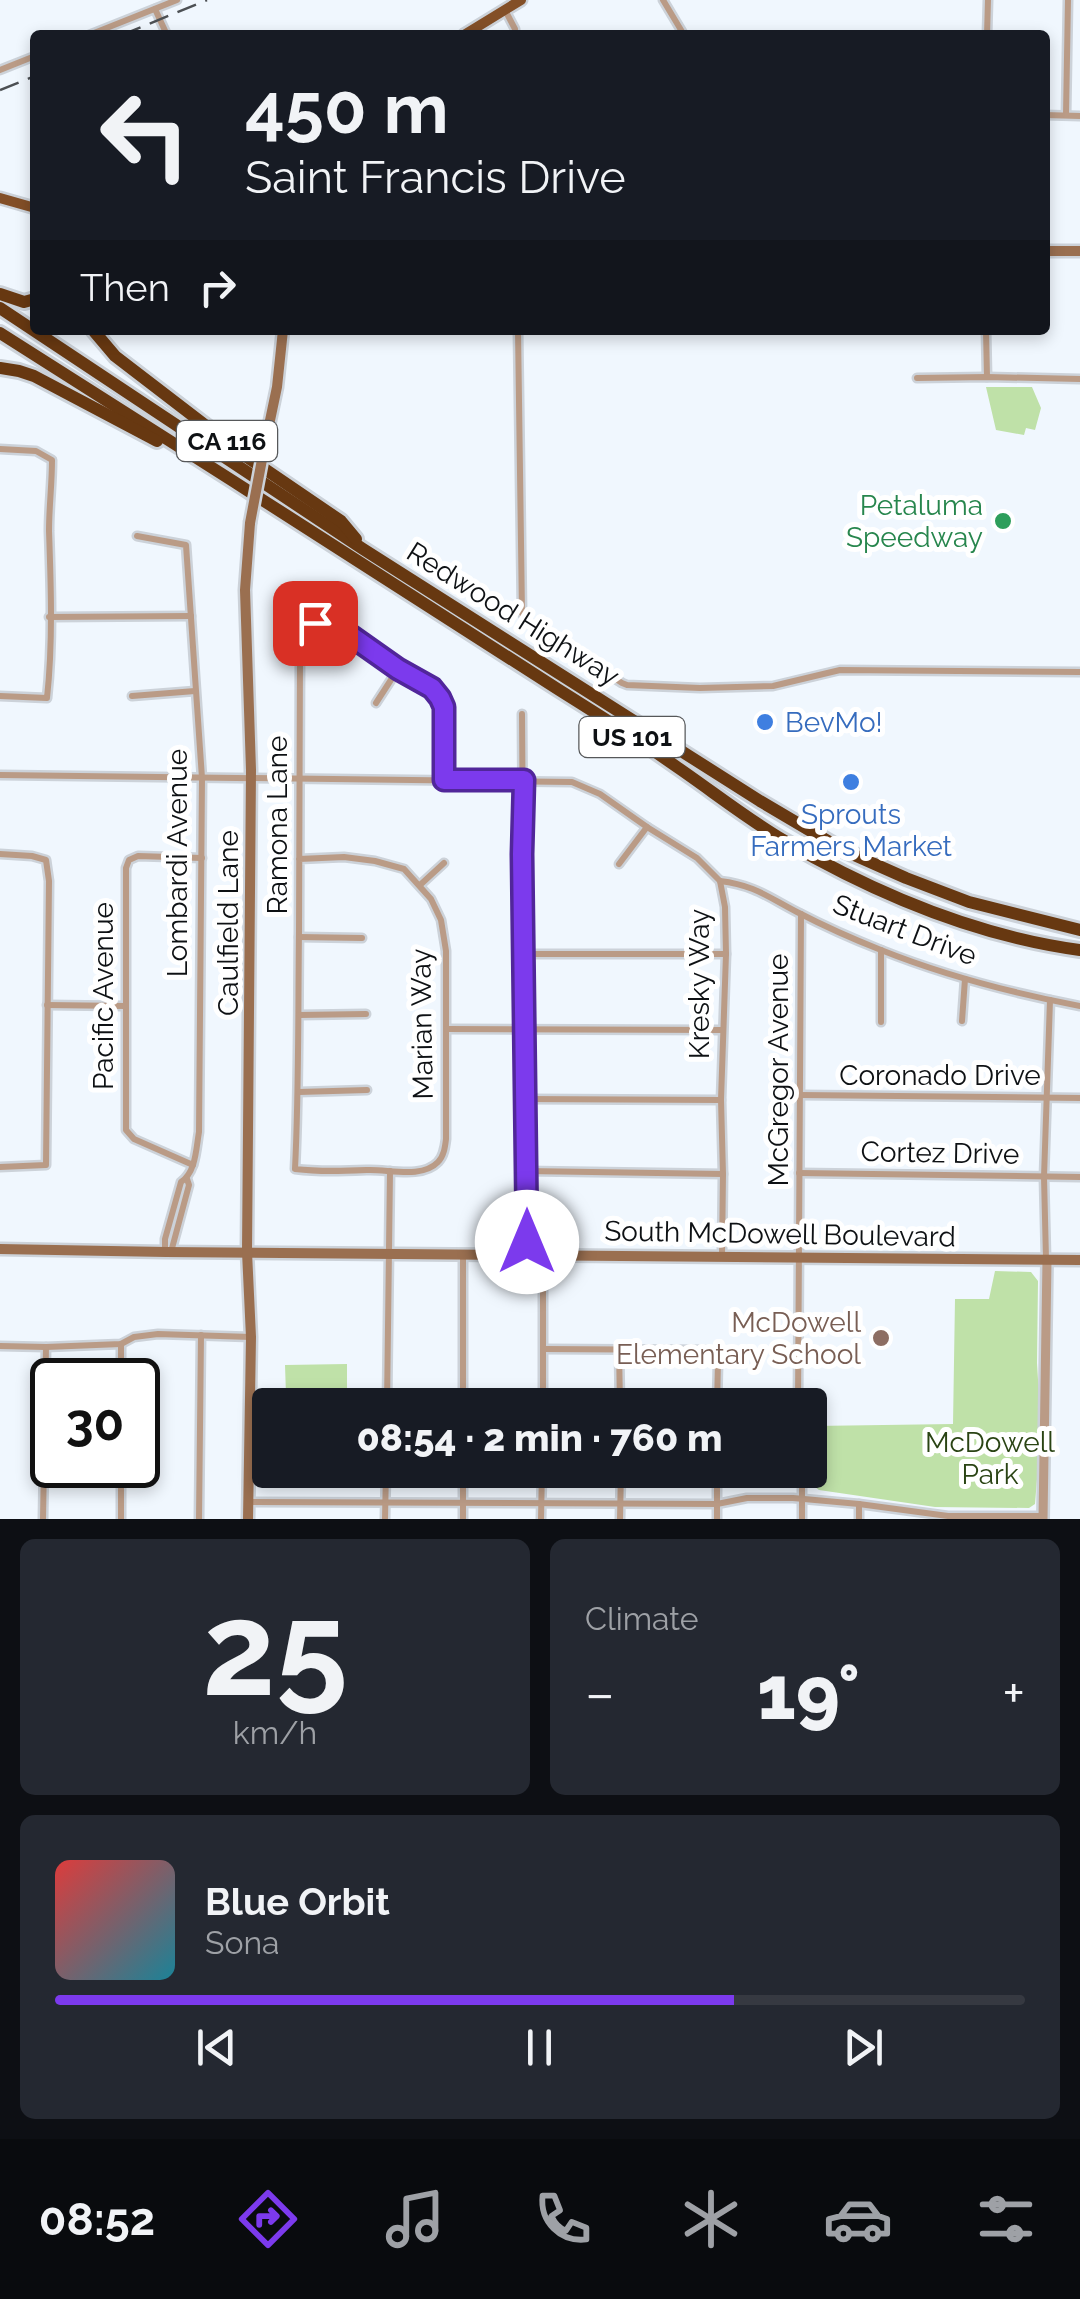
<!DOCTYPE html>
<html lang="en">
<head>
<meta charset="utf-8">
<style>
  :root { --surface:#171b24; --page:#242831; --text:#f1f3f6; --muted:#9ea1a6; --line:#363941; --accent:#7c3aed }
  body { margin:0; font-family:Raleway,sans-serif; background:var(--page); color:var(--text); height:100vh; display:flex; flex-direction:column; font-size:38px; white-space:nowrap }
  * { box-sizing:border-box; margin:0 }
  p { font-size:32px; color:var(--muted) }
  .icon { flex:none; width:55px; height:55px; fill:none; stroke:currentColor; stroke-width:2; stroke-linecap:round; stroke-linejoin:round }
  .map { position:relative; height:1519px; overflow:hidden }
  .details { display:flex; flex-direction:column; gap:20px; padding:20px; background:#0d0f14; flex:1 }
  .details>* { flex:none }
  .guide { position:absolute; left:30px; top:30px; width:1020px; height:305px; border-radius:10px; box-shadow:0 5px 15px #0003; background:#171b24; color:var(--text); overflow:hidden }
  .speed { position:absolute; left:30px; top:1358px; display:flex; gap:20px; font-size:50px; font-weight:700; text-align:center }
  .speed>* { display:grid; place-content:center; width:130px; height:130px; border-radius:50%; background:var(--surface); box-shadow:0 5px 15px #0003; line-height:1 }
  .speed .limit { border:5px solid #111; border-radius:15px; background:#fff; color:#111 }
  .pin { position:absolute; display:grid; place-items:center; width:85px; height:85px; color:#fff; margin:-42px; border-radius:20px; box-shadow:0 5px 15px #0006 }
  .me { position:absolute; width:110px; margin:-55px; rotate:0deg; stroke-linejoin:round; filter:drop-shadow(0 0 8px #0008) }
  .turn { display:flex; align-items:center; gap:35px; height:210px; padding:0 50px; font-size:45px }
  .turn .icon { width:130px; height:130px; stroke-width:2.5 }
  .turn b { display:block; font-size:70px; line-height:85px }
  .then { display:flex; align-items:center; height:95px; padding:0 50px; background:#0003; gap:20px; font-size:38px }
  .big { font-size:75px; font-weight:800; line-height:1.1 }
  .details .card { flex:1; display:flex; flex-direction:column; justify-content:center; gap:15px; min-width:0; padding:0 35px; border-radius:15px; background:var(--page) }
  .details .dial { align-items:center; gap:0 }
  .dial b { font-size:130px; line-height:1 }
  .song { display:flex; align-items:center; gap:30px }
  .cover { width:120px; height:120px; border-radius:15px; background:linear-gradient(135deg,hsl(0 70% 55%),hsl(190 70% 35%)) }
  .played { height:10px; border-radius:5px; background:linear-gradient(90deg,var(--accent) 70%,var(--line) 70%) }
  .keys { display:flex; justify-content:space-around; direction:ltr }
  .heat { display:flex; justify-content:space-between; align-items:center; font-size:55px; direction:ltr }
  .details .tiles { flex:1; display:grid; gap:20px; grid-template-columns:1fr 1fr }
  .card:last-child { grid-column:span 2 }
  .trip { position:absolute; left:252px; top:1388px; width:575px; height:100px; border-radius:10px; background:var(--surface); box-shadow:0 5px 15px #0003; font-weight:800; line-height:100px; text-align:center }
  .tab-bar { display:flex; height:160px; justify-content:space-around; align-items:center; background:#090b0e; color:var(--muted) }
  .tab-bar .icon { width:70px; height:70px }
  .tab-bar .active { color:var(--accent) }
  .tab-bar b { font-size:45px; color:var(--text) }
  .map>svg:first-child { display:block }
  .green { fill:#bfe1a8 }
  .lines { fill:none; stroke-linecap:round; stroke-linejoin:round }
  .minor-casing { stroke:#ccd2d9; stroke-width:11 }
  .tertiary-casing { stroke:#ccd2d9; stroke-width:14 }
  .secondary-casing { stroke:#ccd2d9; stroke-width:15 }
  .primary-casing { stroke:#ccd2d9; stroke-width:15 }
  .motorway-casing { stroke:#ccd2d9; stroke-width:18 }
  .minor { stroke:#ba9b86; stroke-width:6 }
  .tertiary { stroke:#ba9b86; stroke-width:9 }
  .secondary { stroke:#9a6f50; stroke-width:10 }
  .primary { stroke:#834f27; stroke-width:10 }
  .motorway { stroke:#673811; stroke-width:12 }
  .rail { stroke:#4c5054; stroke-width:2.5; stroke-dasharray:20 10; stroke-linecap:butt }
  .secondary-bridge-casing { stroke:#ccd2d9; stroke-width:15; stroke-linecap:butt }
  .secondary-bridge { stroke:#9a6f50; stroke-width:10 }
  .route-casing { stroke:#51269a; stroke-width:25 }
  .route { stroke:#7c3aed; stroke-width:18 }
  .leisure-dot { fill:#2e9e5b; stroke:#fff; stroke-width:4 }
  .shop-dot { fill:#3f7fe0; stroke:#fff; stroke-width:4 }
  .education-dot { fill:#8d6e63; stroke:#fff; stroke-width:4 }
  .labels { text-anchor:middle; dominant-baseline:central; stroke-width:10; stroke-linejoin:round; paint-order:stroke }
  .shield { fill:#fff; stroke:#56585a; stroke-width:2.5 }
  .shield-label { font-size:25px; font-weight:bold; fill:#0e1114 }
  .leisure-label { font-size:28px; fill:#27864d; stroke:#fff; text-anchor:end }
  .street-label { font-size:28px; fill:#0e1114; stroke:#fff }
  .shop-label { font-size:28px; fill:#366cbe; stroke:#fff; text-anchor:start }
  .education-label { font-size:28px; fill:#785e54; stroke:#fff; text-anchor:end }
  .park-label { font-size:28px; fill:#2a4414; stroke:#fff }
</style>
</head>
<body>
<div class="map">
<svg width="1080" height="1519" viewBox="0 0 1080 1519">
  <rect width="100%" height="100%" fill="#f0f7fe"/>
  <g class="green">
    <polygon points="986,387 1032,387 1041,408 1035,430 1026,428 1024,435 996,430"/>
    <polygon points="995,1271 1031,1272 1038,1281 1037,1363 1041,1429 1035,1504 1029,1508 935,1507 819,1490 810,1483 810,1435 814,1426 953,1424 955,1299 989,1299"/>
    <polygon points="347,1364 347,1396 286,1395 285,1365"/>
  </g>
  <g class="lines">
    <g class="minor-casing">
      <g id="minor">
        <polyline points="663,0 684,35"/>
        <polyline points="155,9 167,35"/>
        <polyline points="505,10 515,29 515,35"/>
        <polyline points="89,35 177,0"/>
        <polyline points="987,35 988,0"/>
        <polyline points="0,70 35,56"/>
        <polyline points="1045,115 1080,116"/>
        <polyline points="1066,115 1068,0"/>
        <polyline points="518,330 522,613 527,622 622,683 627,685 700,688 773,686 840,670 1080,672"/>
        <polyline points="986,330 987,377"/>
        <polyline points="917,378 987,377 1080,379"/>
        <path d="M0,449L36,451L52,460C52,484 49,507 49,531C51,586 53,643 47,698L0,696"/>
        <path d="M137,536L186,545L202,778L199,1132C196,1149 196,1172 181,1182L165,1239V1251"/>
        <polyline points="299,596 315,623"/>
        <polyline points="49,617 191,616"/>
        <polyline points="315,623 337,626 398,669 432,688 441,698 443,707 444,780"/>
        <polyline points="132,696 195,691"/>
        <polyline points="376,703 398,669"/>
        <polyline points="522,714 526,1254"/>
        <polyline points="0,775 572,782 600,794 647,827 697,858 720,881 725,907 726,954 721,1100 723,1174 722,1255"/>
        <polyline points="0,854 32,856 46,860 49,881 46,1165 0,1167"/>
        <path d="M299,859L344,857L375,861L404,869L431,899L441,920L446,951V1139C445,1147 444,1156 438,1162C422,1179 388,1169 368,1170C343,1171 320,1172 295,1169C299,1090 298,1010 299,931C299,839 300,747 300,654L303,635L315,623"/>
        <polyline points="619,864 647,827"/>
        <path d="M720,881C754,885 768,897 797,912C824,926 853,939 881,950C946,976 1012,993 1080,1006"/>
        <polyline points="420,885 444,863"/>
        <polyline points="299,937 362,938"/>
        <polyline points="525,954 726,954"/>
        <polyline points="47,1005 125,1006"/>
        <polyline points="299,1015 366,1014"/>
        <polyline points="962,1021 965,979"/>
        <polyline points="881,1022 881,950"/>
        <polyline points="447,1029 722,1030"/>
        <polyline points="299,1092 367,1090"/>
        <polyline points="800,1095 1080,1098"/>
        <polyline points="524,1099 721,1100"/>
        <polyline points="193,1165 134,1139 126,1130 126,868 129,860 138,856 202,858"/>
        <polyline points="526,1171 723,1174"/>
        <polyline points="799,1173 1080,1177"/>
        <polyline points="171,1252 189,1185 187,1179"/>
        <polyline points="1046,1259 1044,1177 1050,1000"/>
        <polyline points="121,1344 121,1380"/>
        <polyline points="0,1346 46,1347 121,1344 134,1337 158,1334 251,1337"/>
        <polyline points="544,1349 706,1350 715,1354 718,1362 717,1405"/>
        <polyline points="619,1350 620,1405"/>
        <polyline points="387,1405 390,1171"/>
        <polyline points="463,1405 463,1255"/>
        <polyline points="543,1405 543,1256"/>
        <polyline points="798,1405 801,914"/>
        <polyline points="250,1502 717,1504 747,1498 793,1498 859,1504 948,1516 1043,1516"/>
        <polyline points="43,1519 46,1347"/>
        <polyline points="121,1519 121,1465"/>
        <polyline points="199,1519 201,1335"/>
        <polyline points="385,1519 386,1470"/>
        <polyline points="463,1519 463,1470"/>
        <polyline points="541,1519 542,1470"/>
        <polyline points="620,1519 621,1470"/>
        <polyline points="717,1519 717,1470"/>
        <polyline points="802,1519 802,1470"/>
        <polyline points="859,1519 859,1504"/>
      </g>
    </g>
    <g class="tertiary-casing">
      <polyline id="tertiary" points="1043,1519 1047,1260"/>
    </g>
    <g class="secondary-casing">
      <g id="secondary">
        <polyline points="1045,251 1080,251"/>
        <polyline points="264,449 277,387 283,330"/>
        <polyline points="0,1249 166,1252 1080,1260"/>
        <polyline points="248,1519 251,1337 247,1252 251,770 245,590 250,523"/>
      </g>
    </g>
    <g class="primary-casing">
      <g id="primary">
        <polyline points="464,35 521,0"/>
        <polyline points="0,198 35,208"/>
      </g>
    </g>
    <g class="motorway-casing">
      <g id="motorway">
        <polyline points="0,294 24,302 35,299"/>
        <polyline points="0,308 363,549 760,801 843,850 906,878 969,902 1080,930"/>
        <polyline points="93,330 115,356 244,455 341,521 356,539"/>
        <path d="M0,333C186,450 371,570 556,688C597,714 638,739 677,767C712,791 746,818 783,840C874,893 976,936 1080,950"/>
        <polyline points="0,368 19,371 34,376 157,441"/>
      </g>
    </g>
    <use href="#minor" class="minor"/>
    <use href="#tertiary" class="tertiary"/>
    <use href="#secondary" class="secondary"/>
    <use href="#primary" class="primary"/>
    <use href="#motorway" class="motorway"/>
    <g class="rail">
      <polyline points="122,35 207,0"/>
      <polyline points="0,90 35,76"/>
    </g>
    <g class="secondary-bridge-casing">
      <polyline id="secondary-bridge" points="250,523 264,449"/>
    </g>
    <use href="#secondary-bridge" class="secondary-bridge"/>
  </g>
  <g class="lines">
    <g class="route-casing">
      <polyline id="route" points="315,623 337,626 398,669 432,688 440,698 444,707 444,780 524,780 522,854 527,1242"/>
    </g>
    <use href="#route" class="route"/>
  </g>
  <circle class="leisure-dot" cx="1003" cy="521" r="10"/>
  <g class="shop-dot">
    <circle cx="765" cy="722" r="10"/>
    <circle cx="851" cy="782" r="10"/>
  </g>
  <circle class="education-dot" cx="881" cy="1338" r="10"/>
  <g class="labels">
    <g class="shield">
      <rect x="177" y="421" width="100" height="40" rx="8"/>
      <rect x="579.5" y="717" width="105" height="40" rx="8"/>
    </g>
    <g class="shield-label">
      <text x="227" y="441">CA 116</text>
      <text x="632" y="737">US 101</text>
    </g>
    <g class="leisure-label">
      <text x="983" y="505">Petaluma<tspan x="983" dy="32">Speedway</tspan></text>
    </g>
    <g class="street-label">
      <text transform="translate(513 614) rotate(32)">Redwood Highway</text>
      <text transform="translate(277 825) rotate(-90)">Ramona Lane</text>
      <text transform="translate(177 863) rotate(-90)">Lombardi Avenue</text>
      <text transform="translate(228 923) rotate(-90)">Caulfield Lane</text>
      <text transform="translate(905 930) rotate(21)">Stuart Drive</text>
      <text transform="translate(699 984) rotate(-90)">Kresky Way</text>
      <text transform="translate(103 996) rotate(-90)">Pacific Avenue</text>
      <text transform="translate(422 1024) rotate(-91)">Marian Way</text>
      <text transform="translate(778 1070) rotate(-90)">McGregor Avenue</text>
      <text x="940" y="1075">Coronado Drive</text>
      <text transform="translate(940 1153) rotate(1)">Cortez Drive</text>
      <text transform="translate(780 1234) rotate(1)">South McDowell Boulevard</text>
    </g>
    <g class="shop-label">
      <text x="785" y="722">BevMo!</text>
      <text x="851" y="814" text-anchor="middle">Sprouts<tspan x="851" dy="32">Farmers Market</tspan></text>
    </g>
    <g class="education-label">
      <text x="861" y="1322">McDowell<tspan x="861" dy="32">Elementary School</tspan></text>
    </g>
    <g class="park-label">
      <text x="990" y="1442">McDowell<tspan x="990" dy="32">Park</tspan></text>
    </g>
  </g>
</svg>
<div class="speed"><div class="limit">30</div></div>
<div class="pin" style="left:315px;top:623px;background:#d93025"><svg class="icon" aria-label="arrive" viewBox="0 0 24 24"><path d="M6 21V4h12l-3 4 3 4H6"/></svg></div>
<svg class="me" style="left:527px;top:1242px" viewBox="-20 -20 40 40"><circle r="19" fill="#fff"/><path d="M0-13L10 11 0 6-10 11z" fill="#7c3aed"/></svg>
<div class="trip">08:54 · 2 min · 760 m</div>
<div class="guide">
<div class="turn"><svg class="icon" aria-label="left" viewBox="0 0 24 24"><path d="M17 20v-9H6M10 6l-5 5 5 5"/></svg><div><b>450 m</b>Saint Francis Drive</div></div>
<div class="then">Then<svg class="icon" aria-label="right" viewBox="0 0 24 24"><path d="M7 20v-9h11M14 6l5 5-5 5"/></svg></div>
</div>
</div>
<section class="details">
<div class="tiles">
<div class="card dial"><b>25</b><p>km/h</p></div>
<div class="card"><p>Climate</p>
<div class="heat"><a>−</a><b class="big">19°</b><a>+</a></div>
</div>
<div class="card">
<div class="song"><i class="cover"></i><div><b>Blue Orbit</b><p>Sona</p></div></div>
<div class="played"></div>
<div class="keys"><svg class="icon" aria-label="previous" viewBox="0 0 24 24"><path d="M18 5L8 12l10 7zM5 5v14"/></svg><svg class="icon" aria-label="pause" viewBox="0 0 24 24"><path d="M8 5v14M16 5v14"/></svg><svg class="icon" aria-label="next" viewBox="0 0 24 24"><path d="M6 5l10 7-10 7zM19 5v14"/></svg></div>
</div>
</div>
</section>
<nav class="tab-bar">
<b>08:52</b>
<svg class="icon active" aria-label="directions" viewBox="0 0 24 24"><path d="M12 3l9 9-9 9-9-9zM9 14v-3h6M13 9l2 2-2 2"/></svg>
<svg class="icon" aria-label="music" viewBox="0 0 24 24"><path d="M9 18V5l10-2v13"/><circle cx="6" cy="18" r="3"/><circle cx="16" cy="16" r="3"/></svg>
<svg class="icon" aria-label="phone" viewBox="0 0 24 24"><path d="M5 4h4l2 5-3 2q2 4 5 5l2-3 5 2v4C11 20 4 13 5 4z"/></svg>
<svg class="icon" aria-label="climate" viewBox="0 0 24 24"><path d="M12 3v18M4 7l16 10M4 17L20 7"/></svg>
<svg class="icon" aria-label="car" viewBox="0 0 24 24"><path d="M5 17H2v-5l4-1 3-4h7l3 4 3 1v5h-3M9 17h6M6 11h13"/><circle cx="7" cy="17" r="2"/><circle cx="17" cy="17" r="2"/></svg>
<svg class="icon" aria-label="filters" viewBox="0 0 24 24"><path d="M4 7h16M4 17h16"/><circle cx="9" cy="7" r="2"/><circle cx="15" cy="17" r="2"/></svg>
</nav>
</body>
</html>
